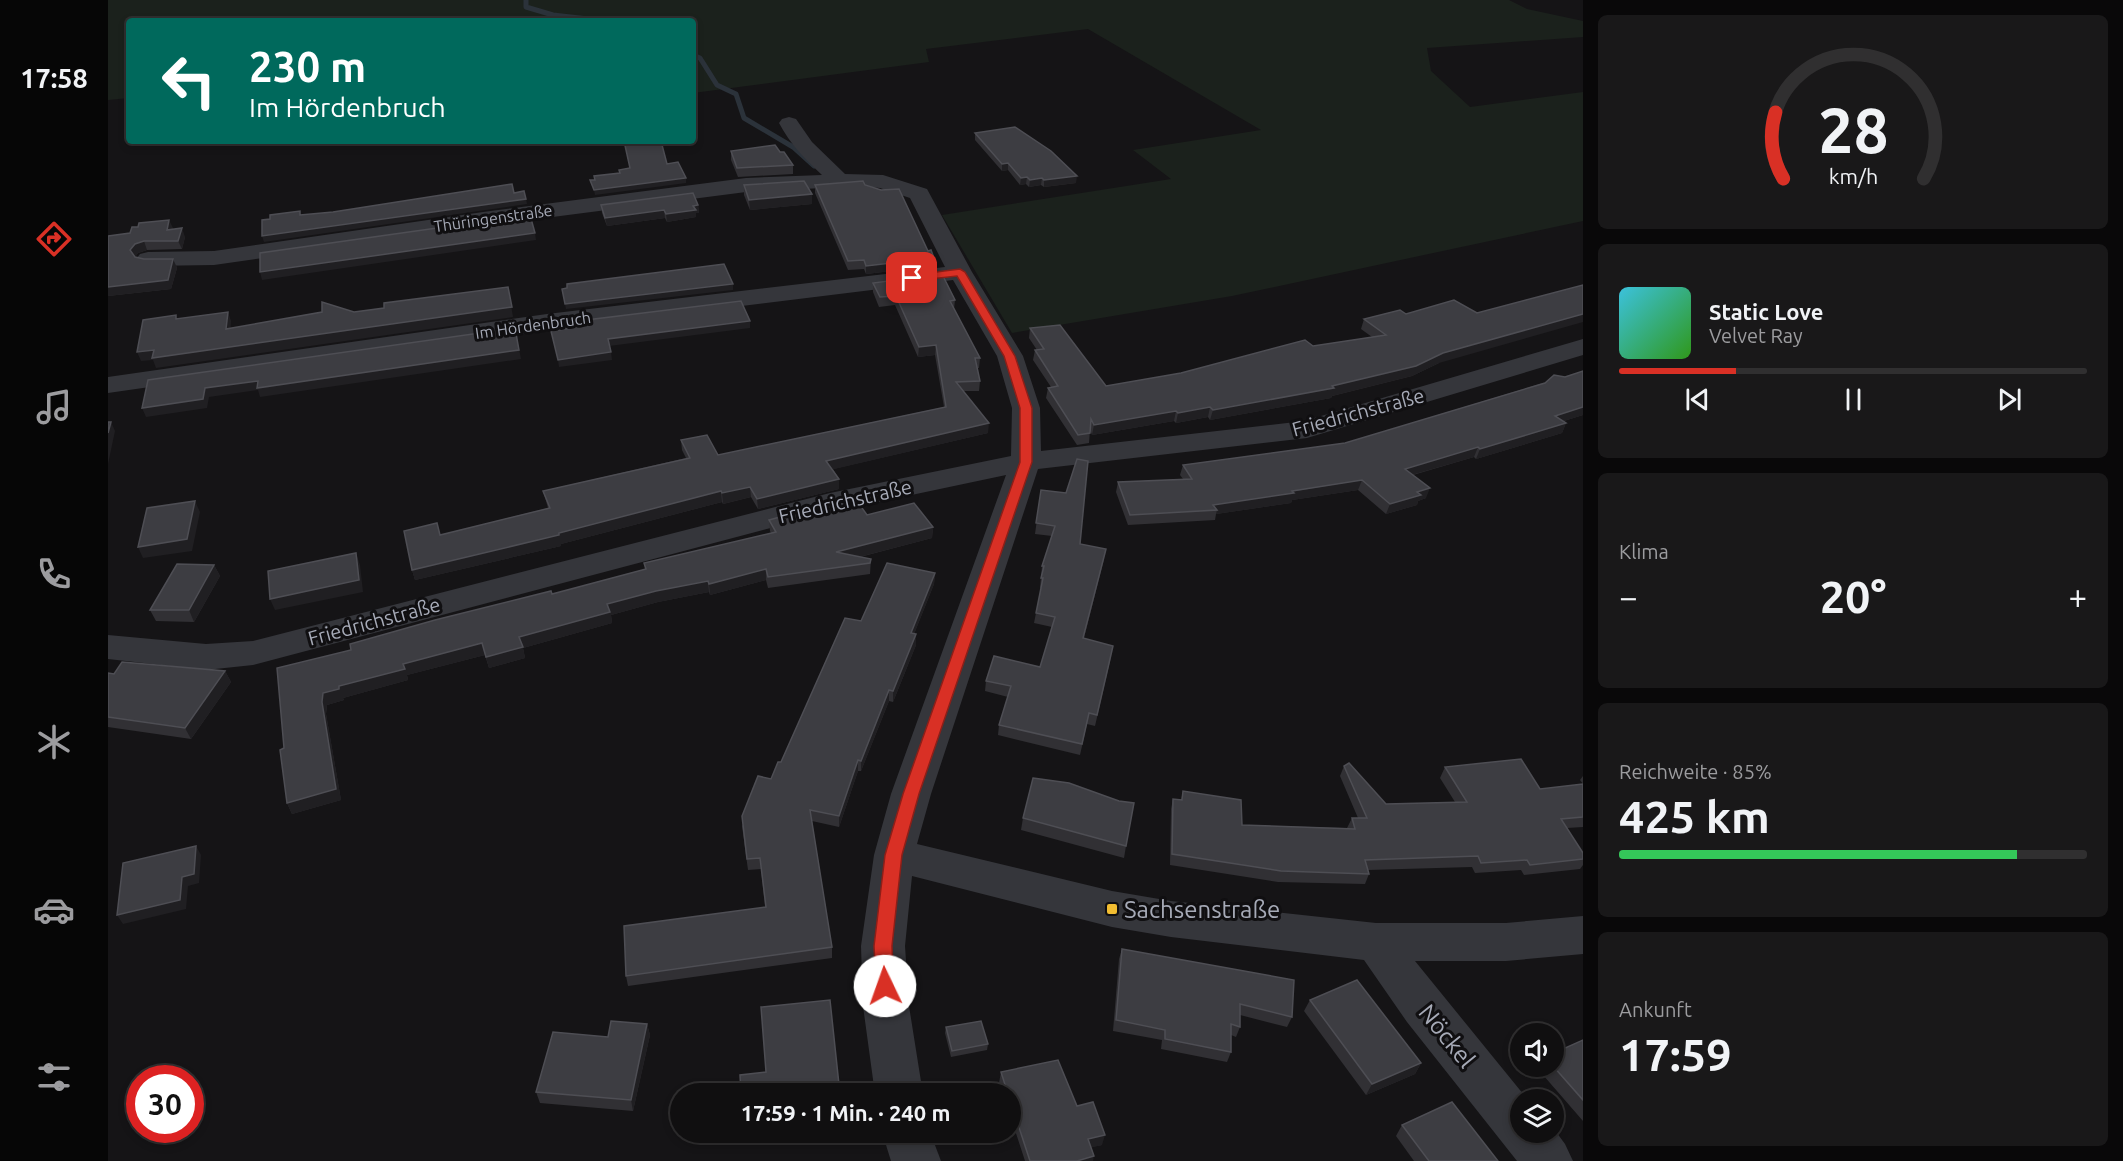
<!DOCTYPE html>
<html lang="de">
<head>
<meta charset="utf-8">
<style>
  :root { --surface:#100f10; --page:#191819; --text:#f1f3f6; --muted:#9c9c9f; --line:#302f30; --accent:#d93025 }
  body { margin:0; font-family:Ubuntu,sans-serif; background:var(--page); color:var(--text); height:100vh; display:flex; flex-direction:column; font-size:22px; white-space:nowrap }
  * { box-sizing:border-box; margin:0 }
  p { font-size:20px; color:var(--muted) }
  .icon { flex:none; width:33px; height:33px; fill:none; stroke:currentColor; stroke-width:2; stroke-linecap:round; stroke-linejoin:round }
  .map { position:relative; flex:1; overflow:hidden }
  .sheet { display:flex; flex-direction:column; gap:15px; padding:15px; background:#090809; width:540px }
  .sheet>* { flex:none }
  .banner { position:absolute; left:18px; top:18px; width:570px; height:126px; border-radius:6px; box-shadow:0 3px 9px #0003,0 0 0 2px var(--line); background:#00695c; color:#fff; overflow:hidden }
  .fabs { position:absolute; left:1402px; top:1023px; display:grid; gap:12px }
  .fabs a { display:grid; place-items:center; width:54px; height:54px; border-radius:50%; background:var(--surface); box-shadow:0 3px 9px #0003,0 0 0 2px var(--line); font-size:30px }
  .speed { position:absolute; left:18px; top:1065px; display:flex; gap:12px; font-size:30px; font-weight:700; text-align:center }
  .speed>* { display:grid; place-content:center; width:78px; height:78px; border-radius:50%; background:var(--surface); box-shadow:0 3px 9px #0003,0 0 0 2px var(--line); line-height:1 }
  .speed .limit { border:9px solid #d22; background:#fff; color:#111 }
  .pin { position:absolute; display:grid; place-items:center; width:51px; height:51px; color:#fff; margin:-26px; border-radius:12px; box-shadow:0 3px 9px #0006 }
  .me { position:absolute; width:66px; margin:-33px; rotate:357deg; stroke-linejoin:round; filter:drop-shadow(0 0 4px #0008) }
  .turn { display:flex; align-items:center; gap:21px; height:126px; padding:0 24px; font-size:27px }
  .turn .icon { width:78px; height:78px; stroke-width:2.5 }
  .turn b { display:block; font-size:42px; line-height:51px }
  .big { font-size:45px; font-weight:600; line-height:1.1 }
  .sheet .widget { flex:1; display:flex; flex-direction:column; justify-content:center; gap:9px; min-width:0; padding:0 21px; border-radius:9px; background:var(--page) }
  .sheet .dial { align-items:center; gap:0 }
  .dial svg { height:156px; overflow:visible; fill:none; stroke:var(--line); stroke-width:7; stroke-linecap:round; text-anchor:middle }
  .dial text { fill:var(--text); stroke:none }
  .song { display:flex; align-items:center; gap:18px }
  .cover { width:72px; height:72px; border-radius:9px; background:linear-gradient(135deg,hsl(190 70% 55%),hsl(110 70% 35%)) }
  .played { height:6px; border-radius:3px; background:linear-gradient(90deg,var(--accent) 25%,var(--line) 25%) }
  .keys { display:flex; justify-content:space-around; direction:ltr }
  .heat { display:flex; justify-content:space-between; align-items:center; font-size:33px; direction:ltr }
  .charge { height:9px; border-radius:4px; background:linear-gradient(90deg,#34c759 85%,var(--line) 0) }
  .trip { position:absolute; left:562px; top:1083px; width:351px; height:60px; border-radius:30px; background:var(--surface); box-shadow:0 3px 9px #0003,0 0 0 2px var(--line); font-weight:600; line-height:60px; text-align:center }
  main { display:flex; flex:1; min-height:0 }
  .dock { display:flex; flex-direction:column; width:108px; justify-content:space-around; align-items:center; background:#060606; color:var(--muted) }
  .dock .icon { width:42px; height:42px }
  .dock .selected { color:var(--accent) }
  .dock b { font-size:27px; color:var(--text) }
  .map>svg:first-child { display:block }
  .green { fill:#1b211c }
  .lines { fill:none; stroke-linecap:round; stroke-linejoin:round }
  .stream { stroke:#2b323a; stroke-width:5 }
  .minor { fill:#35363b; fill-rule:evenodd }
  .wall { fill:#313034 }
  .shaded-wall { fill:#201f22 }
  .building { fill:#3d3d42; stroke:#4e4e54; stroke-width:1.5 }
  .route { fill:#d93025; stroke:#8d1f18; stroke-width:1.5 }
  .poi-dot { fill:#f2bd31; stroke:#100f11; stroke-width:2 }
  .labels { text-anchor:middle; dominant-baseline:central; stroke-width:6; stroke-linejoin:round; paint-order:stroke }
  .far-street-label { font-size:16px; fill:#a6aab7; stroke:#100f11 }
  .street-label { font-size:20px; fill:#a6aab7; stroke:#100f11 }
  .near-poi-label { font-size:24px; fill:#a6aab7; stroke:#100f11; text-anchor:start }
  .near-street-label { font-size:24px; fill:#a6aab7; stroke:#100f11 }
</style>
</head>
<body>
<main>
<nav class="dock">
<b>17:58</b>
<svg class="icon selected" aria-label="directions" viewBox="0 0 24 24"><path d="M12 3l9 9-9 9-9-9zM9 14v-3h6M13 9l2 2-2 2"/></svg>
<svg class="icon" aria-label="music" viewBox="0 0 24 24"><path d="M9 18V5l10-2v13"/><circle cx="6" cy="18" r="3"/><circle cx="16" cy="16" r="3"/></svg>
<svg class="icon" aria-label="phone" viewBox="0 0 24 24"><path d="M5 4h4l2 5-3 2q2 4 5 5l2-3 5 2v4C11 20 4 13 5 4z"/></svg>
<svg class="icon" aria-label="climate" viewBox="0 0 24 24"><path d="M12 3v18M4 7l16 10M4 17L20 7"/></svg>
<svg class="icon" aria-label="car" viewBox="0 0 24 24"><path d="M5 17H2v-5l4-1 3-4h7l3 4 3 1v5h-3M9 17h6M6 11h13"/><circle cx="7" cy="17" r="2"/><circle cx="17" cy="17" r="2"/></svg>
<svg class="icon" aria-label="filters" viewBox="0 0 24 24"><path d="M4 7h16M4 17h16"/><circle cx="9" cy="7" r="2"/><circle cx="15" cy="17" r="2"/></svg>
</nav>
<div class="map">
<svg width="1475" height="1161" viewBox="0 0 1475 1161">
  <rect width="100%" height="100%" fill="#151416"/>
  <polygon class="green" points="0,0 1401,0 1419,9 1475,21 1475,37 1319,48 1323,71 1362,107 1475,92 1475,221 1124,296 904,333 834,215 1063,179 1025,150 1153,130 980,29 818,49 821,62 585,93 585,21 21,21 21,98 0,100"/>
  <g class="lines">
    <g class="stream">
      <polyline points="418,0 418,7 445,15 498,21"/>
      <polyline points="585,55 592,58 609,85 628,94 636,118 685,147 706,166"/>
    </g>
    <g class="minor">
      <path d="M681,117L688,119L704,142L737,174L775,175L819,189L864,272L915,356L932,408L933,451L1196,421L1475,339V355L1199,438L930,469L823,794L809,844L1004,891L1063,901L1268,923H1398L1475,916V954L1398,961H1307L1420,1100H1413V1132H1446V1129L1457,1144L1465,1161H1409L1299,1022L1256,960L1063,937L1004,927L804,876L797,946L801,1006L815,1094H767L755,1006L753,946L766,855L783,794L898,475L723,512L145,665L98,670L0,659V635L98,644L145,641L722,493L903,456L904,408L889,356L845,280L439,330L0,393V377L439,314L837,267L802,198L772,188L751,186L638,192L375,226L106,265L40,266L32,264L28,259L32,254L40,252L106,251L375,212L638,178L714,175C697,159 682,144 671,123L674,119Z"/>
      <polygon points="774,1132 822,1132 833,1161 783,1161"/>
    </g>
  </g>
  <g class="wall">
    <polygon points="867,133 968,183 936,187 933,185 921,187 918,184 912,185 900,170 894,171 867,140"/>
    <polygon points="623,151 672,152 685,165 685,174 630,177 623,160"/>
    <polygon points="636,185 704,204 642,210 636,195"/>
    <polygon points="707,185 757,185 826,266 758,274 756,269 740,270 707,193"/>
    <polygon points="493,205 590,205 591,213 588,213 588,217 559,222 557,218 499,226 494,213"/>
    <polygon points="65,228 64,229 77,237 74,249 39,250 30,253 27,257 36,259 65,259 69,268 63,289 0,296 0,236"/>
    <polygon points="765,283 847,300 846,309 872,358 871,368 869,368 872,381 871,391 855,391 880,433 725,469 731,479 731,489 650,509 643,497 615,504 614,502 453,544 453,546 307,580 304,570 332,535 440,508 438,501 435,491 578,458 574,450 573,440 610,455 836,407 827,355 810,357 787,305 771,307 765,292"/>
    <polygon points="1256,319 1331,363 1304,376 1224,396 1223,398 1102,420 1100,417 1068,423 1066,421 984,435 982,430 981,443 969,445 938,398 940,388 943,387 925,360 927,350 929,350 921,338 922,328 998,386 1073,373 1205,346 1264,337 1253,329"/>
    <polygon points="1475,371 1475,415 1456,421 1458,423 1454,433 1368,459 1366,457 1305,475 1318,498 1310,501 1309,505 1278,514 1250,490 1184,500 1183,503 1108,514 1107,520 1020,525 1008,492 1010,482 1075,479 1072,475 1075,465 1237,443"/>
    <polygon points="933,490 972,544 996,559 976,638 1003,657 987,726 979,724 972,755 890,735 891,725 900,697 877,691 878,681 932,667 944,627 926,623 933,588 932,588 934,566 944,536 927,534"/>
    <polygon points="759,515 825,527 824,538 752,557 763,559 762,574 660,588 658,580 602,595 601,592 550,602 503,615 504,623 415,648 417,658 381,668 377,655 299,675 300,680 235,698 236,700 219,705 218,714 233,800 184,814 179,803 176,748 243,650 444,594 537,569 536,563 663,533 662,531 661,520"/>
    <polygon points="106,565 112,576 86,622 48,621 42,610"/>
    <polygon points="827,573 826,584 806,634 808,645 785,702 781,701 753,771 750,771 731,827 704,821 724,947 724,958 520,986 518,976 657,907 653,869 640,870 634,826 673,762 753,621"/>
    <polygon points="117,671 123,682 83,739 0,727 0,673"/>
    <polygon points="1236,766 1278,804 1347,802 1332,778 1337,767 1432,789 1475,784 1472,780 1475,776 1475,827 1459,828 1475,853 1475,865 1472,869 1416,875 1413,870 1367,873 1364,867 1260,870 1261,874 1257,884 1170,882 1062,865 1063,809 1065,799 1073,800 1075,791 1134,825 1239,828 1244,818 1250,818 1232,776"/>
    <polygon points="915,818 1018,846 1016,858 913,830"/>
    <polygon points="1014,949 1184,1017 1179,1027 1132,1015 1132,1027 1128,1037 1123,1035 1123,1052 1119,1062 1053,1049 1054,1040 1005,1031 1011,959"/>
    <polygon points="1202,1000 1313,1063 1307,1074 1258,1095 1196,1011"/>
    <polygon points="539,1024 542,1035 525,1111 432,1103 428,1092 500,1037"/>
    <polygon points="838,1027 880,1044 879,1050 843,1057 837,1033"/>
    <polygon points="1475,1040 1475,1121 1429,1068 1431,1066 1446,1066"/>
    <polygon points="893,1072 969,1106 994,1145 983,1147 985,1161 917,1161 903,1118 903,1094 895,1094 891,1083"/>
    <polygon points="1294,1125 1390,1161 1306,1161 1288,1136"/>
  </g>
  <g class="shaded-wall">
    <polygon points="900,163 900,170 894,171 894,164"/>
    <polygon points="969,176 968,183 936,187 936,180"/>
    <polygon points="919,177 918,184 912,185 913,178"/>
    <polygon points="578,178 578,183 487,195 486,190"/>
    <polygon points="934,178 933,185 921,187 922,180"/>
    <polygon points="704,194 704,204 642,210 641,200"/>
    <polygon points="418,199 419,204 156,242 154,236"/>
    <polygon points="590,205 591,213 588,213 588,217 559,222 558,214"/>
    <polygon points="556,210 557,218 499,226 497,218"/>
    <polygon points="61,220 65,228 62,239 59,230"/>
    <polygon points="74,228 77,237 74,249 70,241"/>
    <polygon points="427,233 428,240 154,280 152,272"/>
    <polygon points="36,241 39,250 30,253 26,259 22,250 27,244"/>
    <polygon points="826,258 826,266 758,274 758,266"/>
    <polygon points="65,259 69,268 63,289 0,296 0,287"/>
    <polygon points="625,284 625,290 458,309 457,304"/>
    <polygon points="400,287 405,317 48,368 45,360 33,361 29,352"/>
    <polygon points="120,312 123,321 122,338 118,329"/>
    <polygon points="1475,314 1475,322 1331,363 1304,376 1224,396 1223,398 1102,420 1105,410 1224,386 1335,353"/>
    <polygon points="642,321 642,328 501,346 500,339"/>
    <polygon points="407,328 413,359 152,397 150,390 101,397 99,408 38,417 34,408 97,388"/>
    <polygon points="828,345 827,355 810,357 811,347"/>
    <polygon points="503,352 504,360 451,367 450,360"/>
    <polygon points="1102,407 1100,417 1068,423 1070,413"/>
    <polygon points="1475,407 1475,415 1443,425 1447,416"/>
    <polygon points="1068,411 1066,421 984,435 986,425"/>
    <polygon points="3,422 7,431 0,464 0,433"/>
    <polygon points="881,423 880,433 718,471 718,461"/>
    <polygon points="1458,423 1454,433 1368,459 1372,449"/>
    <polygon points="1370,447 1366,457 1293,478 1297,469"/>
    <polygon points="731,479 731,489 650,509 649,499"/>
    <polygon points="1254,480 1250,490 1184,500 1183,503 1108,514 1109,510 1105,505"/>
    <polygon points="642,487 643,497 615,504 614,493"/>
    <polygon points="1322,488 1318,498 1310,501 1309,505 1278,514 1282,504 1309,492"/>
    <polygon points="613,491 614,502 453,544 453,546 307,580 304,570 451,533"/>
    <polygon points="87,501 92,512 84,551 35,558 30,547"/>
    <polygon points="825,527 824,538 728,563 728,552"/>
    <polygon points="998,549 996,559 973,649 975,638"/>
    <polygon points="248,553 252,565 255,592 167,610 162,599"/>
    <polygon points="106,565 112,576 86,622 81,610"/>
    <polygon points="658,569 658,580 602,595 601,584"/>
    <polygon points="827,573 826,584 802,644 803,633"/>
    <polygon points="600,581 601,592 550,602 503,615 504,623 415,648 417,658 381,668 378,657 411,637 499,604 548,591"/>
    <polygon points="808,634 808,645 785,702 785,691"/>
    <polygon points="374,643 377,655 299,675 300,680 235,698 236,700 219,705 218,714 233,800 184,814 179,803 214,702 215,693 231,686 295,664"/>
    <polygon points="117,671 123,682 83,739 77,728"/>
    <polygon points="781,690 781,701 753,771 753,761"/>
    <polygon points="750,760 750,771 731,827 731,816"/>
    <polygon points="88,846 93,855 91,883 80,886 78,909 15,924 9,915"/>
    <polygon points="539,1024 542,1035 525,1111 523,1100"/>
    <polygon points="1313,1063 1307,1074 1258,1095 1264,1084"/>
    <polygon points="997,1135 994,1145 977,1149 980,1139"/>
    <polygon points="986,1156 985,1161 969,1161"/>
  </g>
  <g class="building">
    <polygon points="907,127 943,151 969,176 936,180 934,178 922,180 919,177 913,178 900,163 894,164 867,133"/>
    <polygon points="516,141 553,141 559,164 570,162 578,178 486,190 482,180 487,180 486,176 512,173 511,170 522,168"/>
    <polygon points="667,145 672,152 676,152 685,165 629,168 623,151"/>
    <polygon points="696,181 704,194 641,200 636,185"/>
    <polygon points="755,181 757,185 773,190 791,189 820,251 823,250 826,258 758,266 756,260 740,261 707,185"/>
    <polygon points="404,184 406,193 416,191 418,199 154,236 154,220 162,219 162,215 192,211 192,215 225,212"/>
    <polygon points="585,193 590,205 585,206 588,210 558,214 556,210 497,218 493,205"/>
    <polygon points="422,215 427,233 152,272 152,253"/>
    <polygon points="61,220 59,230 74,228 70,241 36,241 27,244 22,250 27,257 36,259 65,259 60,280 0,287 0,236 22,233 24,227 30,227 31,223"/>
    <polygon points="616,264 625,284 457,304 454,289 459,288 459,284"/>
    <polygon points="834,274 847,300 842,301 872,358 867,358 872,381 848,382 881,423 718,461 731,479 649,499 642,487 614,493 613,491 451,533 451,535 304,570 296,531 329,523 332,535 442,508 435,491 582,458 573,440 599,435 610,455 838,407 828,345 811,347 788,296 772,297 765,283"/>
    <polygon points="1475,285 1475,314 1335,353 1308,366 1224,386 1226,388 1105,410 1102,407 1070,413 1068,411 986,425 983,419 982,433 970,435 940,388 950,386 927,350 936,349 922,328 952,325 998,386 1073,373 1197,340 1205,346 1278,335 1256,319 1292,310 1298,314 1346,300 1369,313"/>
    <polygon points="400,287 404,307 44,358 46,350 29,352 35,320 68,315 68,319 120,312 118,329 214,312 214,302 246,312 276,308 276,303"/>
    <polygon points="633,301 642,321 500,339 503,352 450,360 443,331 463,328 462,322"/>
    <polygon points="407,328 411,350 149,388 150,381 97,388 95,399 34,408 40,380"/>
    <polygon points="1475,371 1475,407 1447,416 1458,423 1372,449 1370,447 1297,469 1322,488 1309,492 1313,495 1282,504 1254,480 1184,491 1186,493 1105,505 1109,510 1022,515 1010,482 1084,479 1075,465 1237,443 1437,383 1446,375 1457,377"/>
    <polygon points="0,422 3,422 0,433"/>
    <polygon points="969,459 980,461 972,544 998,549 975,638 1005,646 989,715 981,713 974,744 891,725 903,686 878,681 886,656 932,667 947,617 928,613 935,578 933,578 936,566 934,566 947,526 928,523 933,490 958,493"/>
    <polygon points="747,498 759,515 806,503 825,527 728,552 763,559 762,563 660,577 658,569 601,584 600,581 548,591 499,604 502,612 411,637 415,647 378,657 374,643 295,664 297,669 231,686 231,689 215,693 214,702 228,789 179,803 172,750 176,748 169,668 243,650 242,644 327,620 443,591 444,594 538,569 536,563 668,532 661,520 723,503"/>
    <polygon points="87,501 79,539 30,547 39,508"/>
    <polygon points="248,553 251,580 162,599 160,571"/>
    <polygon points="779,563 827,573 803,633 808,634 785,691 781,690 753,761 750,760 731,816 702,810 724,947 518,976 516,926 658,907 652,858 639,859 634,816 650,776 663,779 670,762 673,762 737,618 753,621"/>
    <polygon points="69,564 106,565 81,610 42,610"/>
    <polygon points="14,662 117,671 77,728 0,717 0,673 6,674"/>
    <polygon points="1413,759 1432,789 1475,784 1475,817 1453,819 1475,853 1475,859 1422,865 1419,860 1373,863 1370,856 1257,860 1261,874 1173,871 1064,854 1065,799 1074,800 1075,791 1133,800 1134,825 1247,829 1244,818 1259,818 1236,766 1241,763 1278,804 1359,802 1337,767"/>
    <polygon points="925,778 961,783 1011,801 1026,803 1018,846 915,818"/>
    <polygon points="88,846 86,874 74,877 72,900 9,915 15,863"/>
    <polygon points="1014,949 1186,980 1184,1017 1132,1004 1132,1027 1123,1024 1123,1052 1057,1039 1057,1030 1008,1020"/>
    <polygon points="1249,980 1313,1063 1264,1084 1202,1000"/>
    <polygon points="722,1000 732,1094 633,1094 632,1075 658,1072 653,1007"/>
    <polygon points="503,1021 539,1024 523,1100 428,1092 445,1032 500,1037"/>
    <polygon points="873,1021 880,1044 844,1051 838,1027"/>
    <polygon points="1475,1040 1475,1100 1445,1066 1446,1053"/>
    <polygon points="950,1060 969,1106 985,1102 997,1135 980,1139 986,1156 969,1161 922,1161 903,1103 903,1094 900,1094 893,1072"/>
    <polygon points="1344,1102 1390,1161 1321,1161 1294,1125"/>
  </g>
  <polygon class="route" points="852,269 857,272 907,356 924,408 924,462 811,794 794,855 784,946 786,986 784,992 777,994 771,992 768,986 766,946 777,855 795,794 912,462 912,408 896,356 849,276 804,281 799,278 804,275"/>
  <rect class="poi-dot" x="998" y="903" width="12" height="12" rx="3"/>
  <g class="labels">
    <g class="far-street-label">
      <text transform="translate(385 218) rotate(-8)">Thüringenstraße</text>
      <text transform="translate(425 325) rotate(-8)">Im Hördenbruch</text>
    </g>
    <g class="street-label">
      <text transform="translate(1250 412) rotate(-15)">Friedrichstraße</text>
      <text transform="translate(737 501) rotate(-13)">Friedrichstraße</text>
      <text transform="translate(266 621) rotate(-15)">Friedrichstraße</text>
    </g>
    <g class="near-poi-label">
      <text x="1016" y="909">Sachsenstraße</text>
    </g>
    <g class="near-street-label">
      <text transform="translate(1339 1036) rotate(51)">Nöckel</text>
    </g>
  </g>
</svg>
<div class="fabs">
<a><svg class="icon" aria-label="sound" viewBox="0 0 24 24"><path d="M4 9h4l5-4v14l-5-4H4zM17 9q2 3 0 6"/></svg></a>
<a><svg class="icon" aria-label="layers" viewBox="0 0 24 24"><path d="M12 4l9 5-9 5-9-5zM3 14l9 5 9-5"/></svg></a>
</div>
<div class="speed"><div class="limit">30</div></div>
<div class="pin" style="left:804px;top:278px;background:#d93025"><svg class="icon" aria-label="arrive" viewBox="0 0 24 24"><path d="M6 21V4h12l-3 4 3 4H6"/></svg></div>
<svg class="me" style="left:777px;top:986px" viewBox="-20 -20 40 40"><circle r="19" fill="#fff"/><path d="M0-13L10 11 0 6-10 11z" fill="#d93025"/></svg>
<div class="trip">17:59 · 1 Min. · 240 m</div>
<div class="banner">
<div class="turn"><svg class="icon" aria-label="left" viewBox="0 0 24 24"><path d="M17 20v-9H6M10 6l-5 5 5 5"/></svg><div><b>230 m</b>Im Hördenbruch</div></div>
</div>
</div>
<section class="sheet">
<div class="widget dial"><svg viewBox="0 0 100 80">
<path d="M14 69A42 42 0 1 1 86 69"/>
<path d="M14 69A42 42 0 0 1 10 35" stroke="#d93025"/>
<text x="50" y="56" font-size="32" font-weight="700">28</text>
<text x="50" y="72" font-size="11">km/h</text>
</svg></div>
<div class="widget">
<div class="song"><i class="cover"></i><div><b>Static Love</b><p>Velvet Ray</p></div></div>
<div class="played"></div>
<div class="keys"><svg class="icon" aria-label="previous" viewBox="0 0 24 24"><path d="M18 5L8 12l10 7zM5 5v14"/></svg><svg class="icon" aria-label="pause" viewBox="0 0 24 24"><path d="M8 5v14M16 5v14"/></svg><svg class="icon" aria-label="next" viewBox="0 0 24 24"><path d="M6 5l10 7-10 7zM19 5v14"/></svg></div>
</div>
<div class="widget"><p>Klima</p>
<div class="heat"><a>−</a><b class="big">20°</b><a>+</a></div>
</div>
<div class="widget"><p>Reichweite · 85%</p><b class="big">425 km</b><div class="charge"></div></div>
<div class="widget"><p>Ankunft</p><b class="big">17:59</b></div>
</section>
</main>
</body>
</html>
